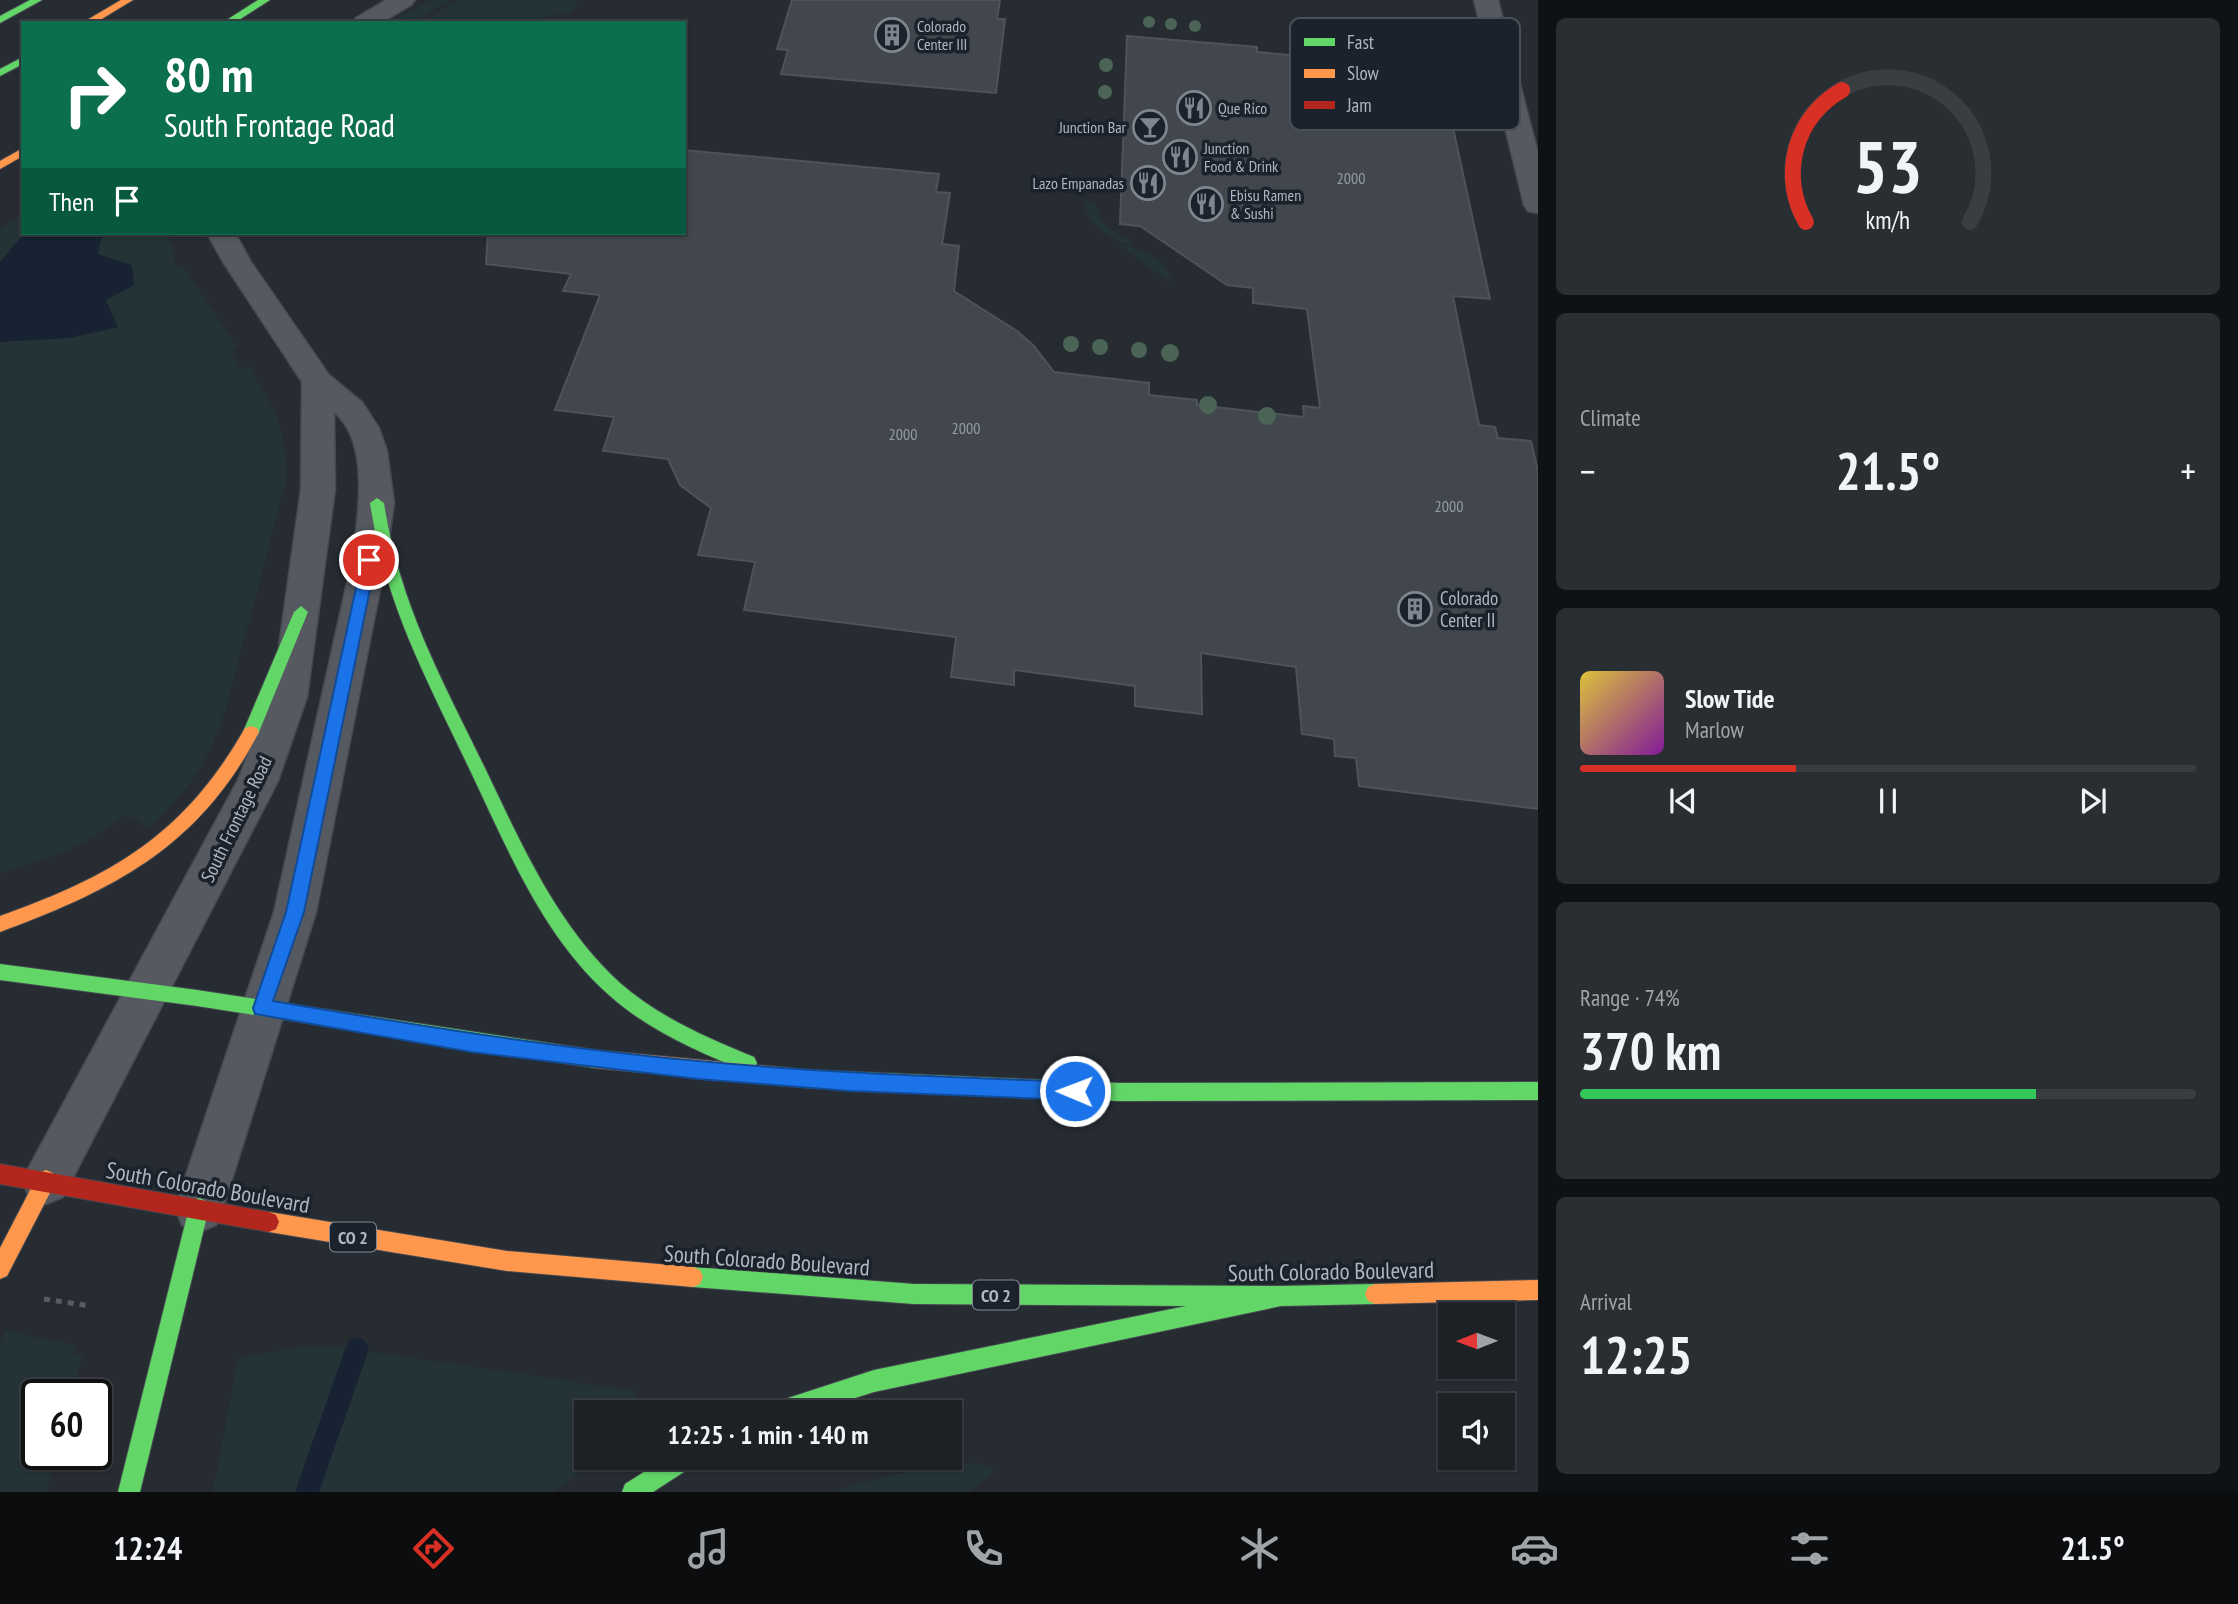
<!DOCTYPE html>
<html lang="en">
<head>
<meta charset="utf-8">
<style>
  :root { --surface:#1c2126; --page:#292e32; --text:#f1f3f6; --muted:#a0a3a7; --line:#3a3e43; --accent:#d93025 }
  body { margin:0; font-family:"PT Sans Narrow",sans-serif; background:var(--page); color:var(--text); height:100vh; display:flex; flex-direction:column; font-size:26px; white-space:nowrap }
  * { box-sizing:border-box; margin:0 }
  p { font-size:23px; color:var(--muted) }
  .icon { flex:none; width:38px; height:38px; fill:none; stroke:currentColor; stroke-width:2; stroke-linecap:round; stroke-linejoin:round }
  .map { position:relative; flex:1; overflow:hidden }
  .panel { display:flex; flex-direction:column; gap:18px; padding:18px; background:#0f1215; width:700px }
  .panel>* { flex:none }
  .top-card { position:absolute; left:21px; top:21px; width:665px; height:214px; border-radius:0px; box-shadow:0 2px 5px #0004,0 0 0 2px var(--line); background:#0b6e4f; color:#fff; overflow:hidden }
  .needle { width:46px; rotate:269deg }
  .controls { position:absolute; left:1438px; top:1302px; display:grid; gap:14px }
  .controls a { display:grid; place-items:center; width:77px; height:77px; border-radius:0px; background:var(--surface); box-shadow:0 2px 5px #0004,0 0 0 2px var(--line); font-size:35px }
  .speed { position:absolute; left:21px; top:1379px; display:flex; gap:14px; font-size:35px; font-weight:700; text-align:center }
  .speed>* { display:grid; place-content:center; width:91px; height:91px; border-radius:50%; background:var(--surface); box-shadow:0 2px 5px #0004,0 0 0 2px var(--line); line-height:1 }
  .speed .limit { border:4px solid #111; border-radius:10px; background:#fff; color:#111 }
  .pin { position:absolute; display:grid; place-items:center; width:60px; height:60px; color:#fff; margin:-30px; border:4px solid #fff; border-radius:50%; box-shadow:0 2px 7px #0007 }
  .me { position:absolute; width:77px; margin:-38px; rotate:271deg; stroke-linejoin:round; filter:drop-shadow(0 0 5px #0008) }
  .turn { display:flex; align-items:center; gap:24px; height:147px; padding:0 28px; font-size:32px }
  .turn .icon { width:91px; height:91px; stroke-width:2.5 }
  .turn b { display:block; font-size:49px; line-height:60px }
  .then { display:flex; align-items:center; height:66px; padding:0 28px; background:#0003; gap:14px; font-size:26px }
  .big { font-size:52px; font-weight:800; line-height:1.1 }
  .panel .card { flex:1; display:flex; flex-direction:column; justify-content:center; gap:10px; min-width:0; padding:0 24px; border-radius:10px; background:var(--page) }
  .panel .dial { align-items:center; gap:0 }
  .dial svg { height:182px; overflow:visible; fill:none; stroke:var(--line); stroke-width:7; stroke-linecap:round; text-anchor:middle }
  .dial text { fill:var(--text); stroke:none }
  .song { display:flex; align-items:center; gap:21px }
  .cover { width:84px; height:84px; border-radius:10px; background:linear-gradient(135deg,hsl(50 70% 55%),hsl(290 70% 35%)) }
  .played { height:7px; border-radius:4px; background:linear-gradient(90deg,var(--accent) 35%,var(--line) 35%) }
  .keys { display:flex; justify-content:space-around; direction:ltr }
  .heat { display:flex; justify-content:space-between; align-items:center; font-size:38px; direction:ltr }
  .charge { height:10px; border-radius:5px; background:linear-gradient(90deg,#34c759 74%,var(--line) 0) }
  .trip { position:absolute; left:574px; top:1400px; width:388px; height:70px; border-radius:0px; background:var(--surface); box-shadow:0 2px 5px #0004,0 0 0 2px var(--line); font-weight:800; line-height:70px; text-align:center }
  .menu { display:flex; height:112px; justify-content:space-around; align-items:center; background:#0b0d0f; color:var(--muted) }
  .menu .icon { width:49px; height:49px }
  .menu .selected { color:var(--accent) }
  .menu b { font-size:32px; color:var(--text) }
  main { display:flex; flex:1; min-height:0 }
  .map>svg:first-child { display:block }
  .green { fill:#243436 }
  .water { fill:#172333 }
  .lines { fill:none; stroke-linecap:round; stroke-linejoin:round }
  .stream { fill:#172333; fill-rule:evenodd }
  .building { fill:#42474d; stroke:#4e5359; stroke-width:2 }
  .street-casing { stroke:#44484f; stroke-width:3 }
  .fast-casing { stroke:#44484f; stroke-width:2 }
  .slow-casing { stroke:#44484f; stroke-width:2 }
  .jam-casing { stroke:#44484f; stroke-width:2 }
  .path { stroke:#585d62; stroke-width:5; stroke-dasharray:6 6; stroke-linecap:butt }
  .street { fill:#565a60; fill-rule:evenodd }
  .fast { fill:#63d668; fill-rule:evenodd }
  .slow { fill:#ff974d; fill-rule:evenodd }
  .jam { fill:#b3261e; fill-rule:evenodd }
  .tree { fill:#4b6455 }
  .route { fill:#1a73e8; stroke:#114b97; stroke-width:2 }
  .labels { text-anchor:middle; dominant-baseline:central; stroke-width:7; stroke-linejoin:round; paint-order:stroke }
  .far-poi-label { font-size:16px; fill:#b0b7c3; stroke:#1b222c; text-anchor:start }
  .number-label { font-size:16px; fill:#949ba6 }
  .shield { fill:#1b222c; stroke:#838a96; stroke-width:2 }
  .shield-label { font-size:18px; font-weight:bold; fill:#b0b7c3 }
  .poi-label { font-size:19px; fill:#b0b7c3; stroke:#1b222c; text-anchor:start }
  .street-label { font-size:19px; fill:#b0b7c3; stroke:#1b222c }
  .near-street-label { font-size:23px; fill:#b0b7c3; stroke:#1b222c }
  .key { fill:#1b222c; stroke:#484f59; stroke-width:2 }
  .key-label { font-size:19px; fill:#b0b7c3 }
</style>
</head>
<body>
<main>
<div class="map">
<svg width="1538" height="1492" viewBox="0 0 1538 1492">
  <rect width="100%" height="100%" fill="#262c32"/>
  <g class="green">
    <polygon points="430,0 450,0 411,23 390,23"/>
    <polygon points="459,0 578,0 571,13 546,16 528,23 420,23"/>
    <path d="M1084,202L1095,203C1098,225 1115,234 1134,241L1129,245C1110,240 1087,224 1084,202Z"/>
    <path d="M23,213V233H169L176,266L183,265L238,348L230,351L241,369L249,366L277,415L286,456L287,478L227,704C209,762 192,787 148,828L127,814C88,844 47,861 0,873V229Z"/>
    <path d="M1120,245C1141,249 1168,258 1171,283Z"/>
    <polygon points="6,1331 76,1346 73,1355 83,1355 72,1395 37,1395 37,1454 57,1454 47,1492 0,1492 0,1342"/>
    <polygon points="333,1346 635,1391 639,1412 586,1412 586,1458 598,1458 553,1492 213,1492 238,1358 300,1347"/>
    <path d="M974,1463L991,1466L994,1472L969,1492H833C880,1476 925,1467 974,1463Z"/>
  </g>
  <polygon class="water" points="31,233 97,233 102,236 98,254 132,265 134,285 106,300 118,327 70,338 0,342 0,262 21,237"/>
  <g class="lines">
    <polygon class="stream" points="357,1337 365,1341 369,1349 319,1492 295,1492 345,1349 349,1341"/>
  </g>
  <g class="building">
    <polygon points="792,0 1000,0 997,19 1005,19 996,93 781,74 788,50 777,49"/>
    <polygon points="1127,36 1257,47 1257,52 1435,68 1438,81 1443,81 1490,299 1453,296 1479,425 1495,427 1498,438 1531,441 1538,472 1538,809 1359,786 1356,758 1335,756 1334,739 1302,734 1296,667 1201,653 1202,714 1135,706 1135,686 1014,670 1014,685 951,677 956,637 744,610 755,562 698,555 711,508 680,485 668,459 603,451 614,417 555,410 600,295 563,291 571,274 486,264 488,233 684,233 684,150 939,174 936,192 950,193 942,244 959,246 954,291 1017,331 1034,346 1054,372 1149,383 1149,395 1197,400 1197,405 1304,417 1303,406 1320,408 1307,309 1253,303 1253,288 1227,285 1140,226 1120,224"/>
  </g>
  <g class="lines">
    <g class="street-casing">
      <g id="street">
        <polygon points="386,0 415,0 411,5 381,23 352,23 356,18"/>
        <polygon points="1474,0 1498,0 1538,153 1538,213 1528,211 1524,205"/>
        <path d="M207,233H235L251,262L329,375L362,402L379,428L387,451L394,503L386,560L316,912L223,1208L216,1225L199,1232L182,1225L175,1208L274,912L352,560C358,519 371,442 334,412L335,489L307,697L278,781L63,1197L46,1204L29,1197L22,1180L239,778L269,697L278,654L301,489L302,382L223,262Z"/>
      </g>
    </g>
    <g class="fast-casing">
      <g id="fast">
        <polygon points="30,0 42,0 0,23 0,16"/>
        <polygon points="258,0 270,0 234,23 222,23"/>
        <polygon points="23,57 23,64 0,76 0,69"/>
        <path d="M377,498L384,503C399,602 440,676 483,764C520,841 556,925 620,983C659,1017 707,1038 754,1057L757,1063L754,1069L748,1072C699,1052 649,1031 609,995C541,935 506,845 468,766C425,676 385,603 370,503Z"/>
        <polygon points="301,606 308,612 259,732 257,736 245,736 243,732 294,612"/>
        <polygon points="0,964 197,990 595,1050 601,1053 604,1059 601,1065 595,1068 197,1006 0,980"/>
        <polygon points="810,1070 1119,1083 1538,1082 1538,1100 1119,1101 810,1088 803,1085 801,1079 803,1073"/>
        <polygon points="199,1198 206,1201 209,1208 140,1492 118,1492 189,1208 192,1201"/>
        <polygon points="693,1267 914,1284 1281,1286 1375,1284 1382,1287 1385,1294 1382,1301 1375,1304 1281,1306 874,1392 811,1412 768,1412 771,1404 779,1401 874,1370 1186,1306 914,1304 693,1287 686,1284 683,1277 686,1270"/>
        <polygon points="666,1458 696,1458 693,1466 653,1492 622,1492 625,1484"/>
      </g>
    </g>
    <g class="slow-casing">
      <g id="slow">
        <polygon points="121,0 133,0 95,23 82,23"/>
        <polygon points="23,148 23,156 0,169 0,161"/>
        <path d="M251,726L257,728L259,732C200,846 116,889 0,932V916C113,876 185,834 245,728Z"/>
        <polygon points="595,1050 810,1070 817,1073 819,1079 817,1085 810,1088 595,1068 589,1065 586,1059 589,1053"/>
        <polygon points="46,1170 53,1173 56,1180 53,1187 7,1276 0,1279 0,1248 39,1173"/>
        <polygon points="269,1212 507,1251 693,1267 700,1270 703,1277 700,1284 693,1287 507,1271 269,1232 262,1229 259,1222 262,1215"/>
        <polygon points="1538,1280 1538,1300 1375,1304 1368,1301 1365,1294 1368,1287 1375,1284"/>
      </g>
    </g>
    <g class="jam-casing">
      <polygon id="jam" points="0,1164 269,1212 276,1215 279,1222 276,1229 269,1232 0,1184"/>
    </g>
    <polyline class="path" points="44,1299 91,1306"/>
    <use href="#street" class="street"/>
    <use href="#fast" class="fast"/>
    <use href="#slow" class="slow"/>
    <use href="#jam" class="jam"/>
  </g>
  <g class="tree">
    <circle cx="1149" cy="22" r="6"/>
    <circle cx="1171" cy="24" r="6"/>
    <circle cx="1195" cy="26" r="6"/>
    <circle cx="1106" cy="65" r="7"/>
    <circle cx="1105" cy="92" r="7"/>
    <circle cx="1071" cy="344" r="8"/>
    <circle cx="1100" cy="347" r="8"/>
    <circle cx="1139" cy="350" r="8"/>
    <circle cx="1170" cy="353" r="9"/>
    <circle cx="1208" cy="405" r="9"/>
    <circle cx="1267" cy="416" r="9"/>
  </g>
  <path class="route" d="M369,555L376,560L304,912L273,1001C414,1025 556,1048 699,1061C824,1073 950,1077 1075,1082L1082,1085L1085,1091L1082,1098L1075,1100L850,1091L698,1079L471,1052L255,1014L253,1008L286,912L362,560Z"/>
  <defs>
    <g id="building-ring" transform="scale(1.75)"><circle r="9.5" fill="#1b222c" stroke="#808690" stroke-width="1.5"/><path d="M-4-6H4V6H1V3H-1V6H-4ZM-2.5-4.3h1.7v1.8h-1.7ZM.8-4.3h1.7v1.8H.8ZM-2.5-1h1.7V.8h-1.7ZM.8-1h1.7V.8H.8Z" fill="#808690"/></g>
    <g id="restaurant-ring" transform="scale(1.75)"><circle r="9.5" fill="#1b222c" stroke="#808690" stroke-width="1.5"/><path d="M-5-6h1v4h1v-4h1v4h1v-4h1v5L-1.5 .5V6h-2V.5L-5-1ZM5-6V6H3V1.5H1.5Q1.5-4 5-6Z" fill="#808690"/></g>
    <g id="bar-ring" transform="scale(1.75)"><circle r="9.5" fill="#1b222c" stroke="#808690" stroke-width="1.5"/><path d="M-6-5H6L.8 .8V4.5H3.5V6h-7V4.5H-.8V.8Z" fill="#808690"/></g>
  </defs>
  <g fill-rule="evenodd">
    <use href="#building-ring" x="892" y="35"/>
    <use href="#restaurant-ring" x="1194" y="108"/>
    <use href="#bar-ring" x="1150" y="127"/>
    <use href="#restaurant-ring" x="1180" y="157"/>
    <use href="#restaurant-ring" x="1148" y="183"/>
    <use href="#restaurant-ring" x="1206" y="204"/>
    <use href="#building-ring" x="1415" y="609"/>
  </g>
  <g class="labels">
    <g class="far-poi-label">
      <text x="917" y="26">Colorado<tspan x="917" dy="18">Center III</tspan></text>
      <text x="1218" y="108">Que Rico</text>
      <text x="1126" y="127" text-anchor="end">Junction Bar</text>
      <text x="1204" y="148">Junction<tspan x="1204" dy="18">Food &amp; Drink</tspan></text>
      <text x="1124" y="183" text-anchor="end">Lazo Empanadas</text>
      <text x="1230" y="195">Ebisu Ramen<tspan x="1230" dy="18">&amp; Sushi</tspan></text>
    </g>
    <g class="number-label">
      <text x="1351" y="178">2000</text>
      <text x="966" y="428">2000</text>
      <text x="903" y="434">2000</text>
      <text x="1449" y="506">2000</text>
    </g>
    <g class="shield">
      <rect x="330" y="1222.5" width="46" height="29" rx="5"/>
      <rect x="973" y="1280.5" width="46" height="29" rx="5"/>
    </g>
    <g class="shield-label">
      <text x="353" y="1237">CO 2</text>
      <text x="996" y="1295">CO 2</text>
    </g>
    <g class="poi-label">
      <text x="1440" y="598">Colorado<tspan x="1440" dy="22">Center II</tspan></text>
    </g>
    <g class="street-label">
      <text transform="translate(236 819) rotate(-64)">South Frontage Road</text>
    </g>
    <g class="near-street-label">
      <text transform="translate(208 1187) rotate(10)">South Colorado Boulevard</text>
      <text transform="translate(767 1260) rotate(4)">South Colorado Boulevard</text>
      <text transform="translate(1331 1271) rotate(-1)">South Colorado Boulevard</text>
    </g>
  </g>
  <rect x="1290" y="18" width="230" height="112" rx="10" class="key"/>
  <rect x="1304" y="38" width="31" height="8" fill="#63d668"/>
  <rect x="1304" y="69" width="31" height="9" fill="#ff974d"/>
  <rect x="1304" y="101" width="31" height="8" fill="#b3261e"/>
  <g class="key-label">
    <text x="1347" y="49">Fast</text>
    <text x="1347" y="80">Slow</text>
    <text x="1347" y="112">Jam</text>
  </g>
</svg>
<div class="controls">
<a><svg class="needle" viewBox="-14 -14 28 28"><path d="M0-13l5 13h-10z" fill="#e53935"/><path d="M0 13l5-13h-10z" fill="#a0a3a7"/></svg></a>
<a><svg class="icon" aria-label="sound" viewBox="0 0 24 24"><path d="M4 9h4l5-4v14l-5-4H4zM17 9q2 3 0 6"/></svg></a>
</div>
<div class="speed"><div class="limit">60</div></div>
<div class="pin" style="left:369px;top:560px;background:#d93025"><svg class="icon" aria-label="arrive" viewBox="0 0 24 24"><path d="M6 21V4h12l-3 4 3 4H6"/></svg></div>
<svg class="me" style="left:1075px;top:1091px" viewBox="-20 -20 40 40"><circle r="17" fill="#1a73e8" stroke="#fff" stroke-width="3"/><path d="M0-11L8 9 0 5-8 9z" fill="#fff"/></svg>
<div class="trip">12:25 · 1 min · 140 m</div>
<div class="top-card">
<div class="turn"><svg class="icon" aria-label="right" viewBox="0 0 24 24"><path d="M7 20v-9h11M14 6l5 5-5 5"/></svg><div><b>80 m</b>South Frontage Road</div></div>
<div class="then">Then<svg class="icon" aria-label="arrive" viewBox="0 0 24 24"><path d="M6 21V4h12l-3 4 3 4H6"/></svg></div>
</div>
</div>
<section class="panel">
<div class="card dial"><svg viewBox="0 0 100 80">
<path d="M14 69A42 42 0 1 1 86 69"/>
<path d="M14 69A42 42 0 0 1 30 11" stroke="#d93025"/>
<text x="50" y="56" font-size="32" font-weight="700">53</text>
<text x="50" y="72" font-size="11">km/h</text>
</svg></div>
<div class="card"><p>Climate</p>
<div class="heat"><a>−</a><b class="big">21.5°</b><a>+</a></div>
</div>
<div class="card">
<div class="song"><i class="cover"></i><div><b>Slow Tide</b><p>Marlow</p></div></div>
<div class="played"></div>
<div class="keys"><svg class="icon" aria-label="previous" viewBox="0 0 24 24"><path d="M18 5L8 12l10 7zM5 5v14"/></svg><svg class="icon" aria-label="pause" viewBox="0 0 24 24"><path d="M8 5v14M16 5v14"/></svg><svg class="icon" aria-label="next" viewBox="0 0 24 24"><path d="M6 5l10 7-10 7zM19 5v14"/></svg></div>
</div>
<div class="card"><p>Range · 74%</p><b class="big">370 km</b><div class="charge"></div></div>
<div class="card"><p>Arrival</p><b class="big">12:25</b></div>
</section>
</main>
<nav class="menu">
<b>12:24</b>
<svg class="icon selected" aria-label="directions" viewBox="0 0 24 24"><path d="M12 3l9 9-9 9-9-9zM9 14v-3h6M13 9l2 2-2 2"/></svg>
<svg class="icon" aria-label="music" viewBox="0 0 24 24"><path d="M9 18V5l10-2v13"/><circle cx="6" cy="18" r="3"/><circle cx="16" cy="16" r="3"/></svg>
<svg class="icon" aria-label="phone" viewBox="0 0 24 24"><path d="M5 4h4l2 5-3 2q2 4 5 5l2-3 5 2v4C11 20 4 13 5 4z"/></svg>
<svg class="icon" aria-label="climate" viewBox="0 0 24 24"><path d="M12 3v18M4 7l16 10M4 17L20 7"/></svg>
<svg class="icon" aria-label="car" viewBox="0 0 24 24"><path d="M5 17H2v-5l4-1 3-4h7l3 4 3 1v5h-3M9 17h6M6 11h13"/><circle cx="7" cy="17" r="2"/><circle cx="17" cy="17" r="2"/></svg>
<svg class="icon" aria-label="filters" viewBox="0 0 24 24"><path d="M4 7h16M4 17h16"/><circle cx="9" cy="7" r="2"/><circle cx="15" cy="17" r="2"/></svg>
<b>21.5°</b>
</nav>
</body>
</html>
